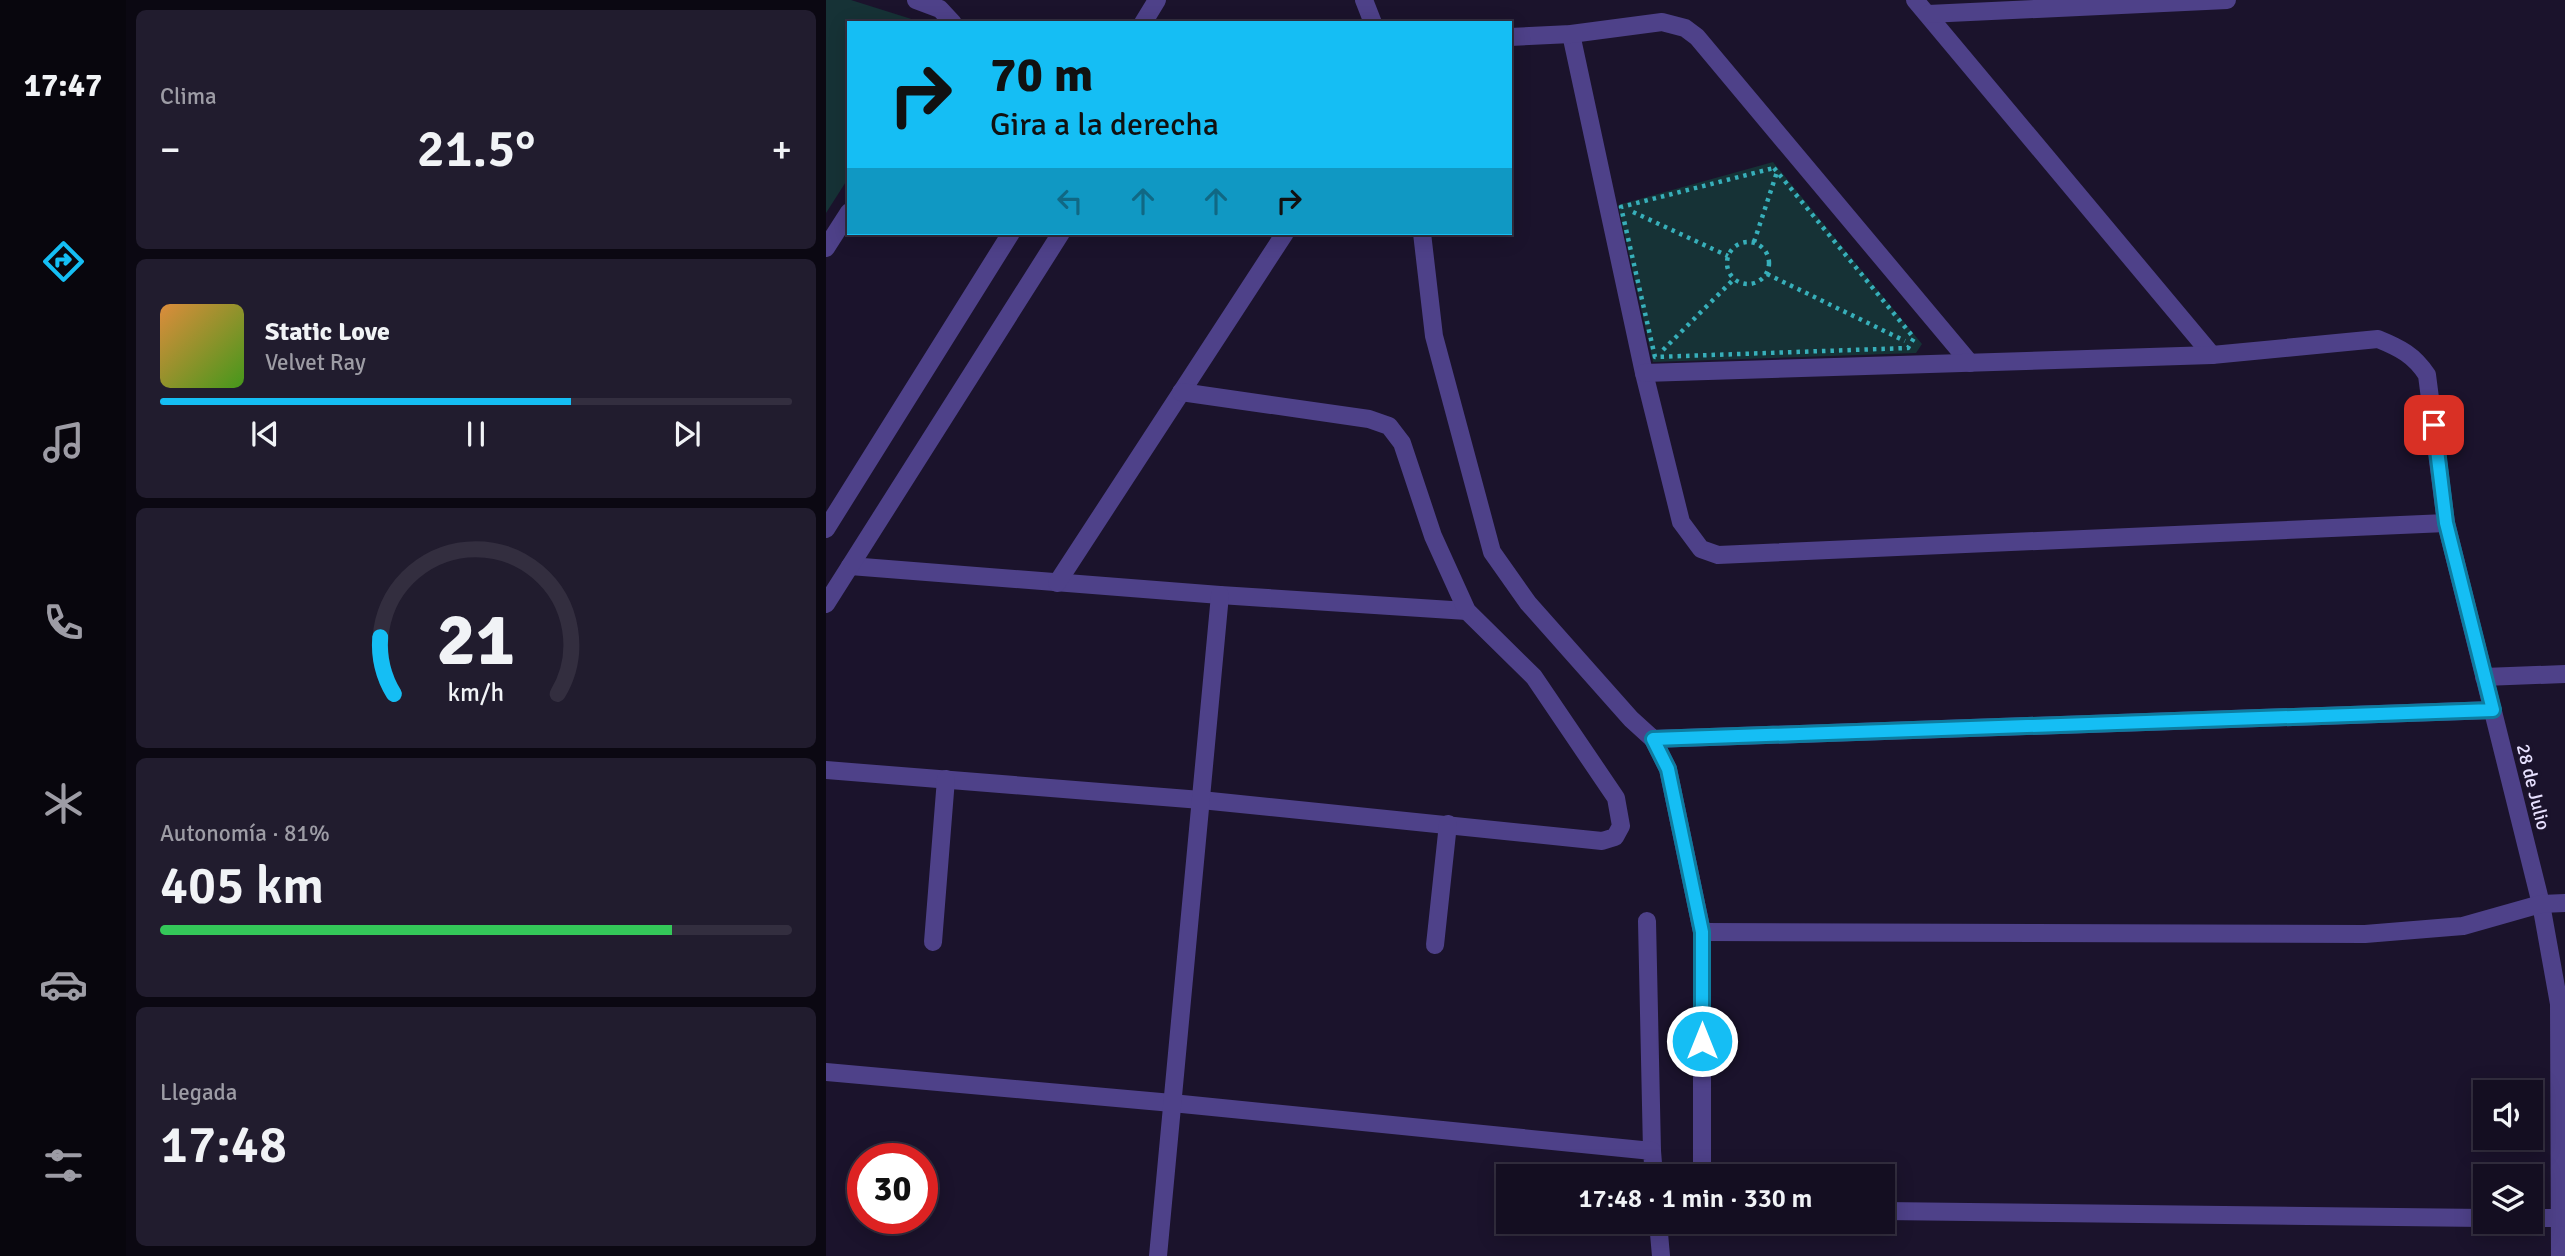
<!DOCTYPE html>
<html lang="es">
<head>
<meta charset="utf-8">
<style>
  :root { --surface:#140e21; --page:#211c2e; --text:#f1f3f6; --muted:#9d9ca5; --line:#332e3f; --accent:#15bef4 }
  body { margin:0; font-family:Signika,sans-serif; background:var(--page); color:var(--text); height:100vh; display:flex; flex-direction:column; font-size:26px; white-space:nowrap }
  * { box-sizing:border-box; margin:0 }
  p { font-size:23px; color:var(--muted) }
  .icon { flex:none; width:38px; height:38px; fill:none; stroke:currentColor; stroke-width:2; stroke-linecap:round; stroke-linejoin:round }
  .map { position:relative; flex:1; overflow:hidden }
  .panel { display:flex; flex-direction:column; gap:10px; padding:10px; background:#0b0812; width:700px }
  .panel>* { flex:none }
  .top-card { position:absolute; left:21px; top:21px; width:665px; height:214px; border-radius:0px; box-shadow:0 4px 18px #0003,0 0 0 2px var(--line); background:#15bef4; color:#111; overflow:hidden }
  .buttons { position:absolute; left:1647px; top:1080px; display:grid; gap:14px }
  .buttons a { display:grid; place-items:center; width:70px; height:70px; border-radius:0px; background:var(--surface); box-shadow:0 4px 18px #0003,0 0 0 2px var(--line); font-size:35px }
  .speed { position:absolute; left:21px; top:1143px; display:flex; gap:14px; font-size:35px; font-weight:700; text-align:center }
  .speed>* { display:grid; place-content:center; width:91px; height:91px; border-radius:50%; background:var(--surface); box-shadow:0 4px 18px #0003,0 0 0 2px var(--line); line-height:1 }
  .speed .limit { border:10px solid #d22; background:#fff; color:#111 }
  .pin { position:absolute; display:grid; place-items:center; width:60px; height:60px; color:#fff; margin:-30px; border-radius:14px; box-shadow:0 4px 10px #0006 }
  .me { position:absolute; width:77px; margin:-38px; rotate:0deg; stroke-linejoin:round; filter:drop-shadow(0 0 5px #0008) }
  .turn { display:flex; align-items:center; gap:24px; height:147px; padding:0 28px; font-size:32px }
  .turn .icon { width:91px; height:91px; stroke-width:2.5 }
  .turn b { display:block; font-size:49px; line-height:60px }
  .lanes { display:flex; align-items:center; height:66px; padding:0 28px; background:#0003; justify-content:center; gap:35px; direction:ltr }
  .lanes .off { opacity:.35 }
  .big { font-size:52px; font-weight:600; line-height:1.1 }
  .panel .tile { flex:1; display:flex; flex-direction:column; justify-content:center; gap:10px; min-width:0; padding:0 24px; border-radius:10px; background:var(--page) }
  .panel .dial { align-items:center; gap:0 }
  .dial svg { height:182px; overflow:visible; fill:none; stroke:var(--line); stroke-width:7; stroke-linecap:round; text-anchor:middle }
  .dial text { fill:var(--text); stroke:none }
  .song { display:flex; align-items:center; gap:21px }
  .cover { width:84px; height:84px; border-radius:10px; background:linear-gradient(135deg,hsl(30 70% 55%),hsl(100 70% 35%)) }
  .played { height:7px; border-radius:4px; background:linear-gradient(90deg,var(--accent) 65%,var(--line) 65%) }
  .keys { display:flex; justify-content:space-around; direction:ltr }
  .heat { display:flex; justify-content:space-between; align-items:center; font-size:38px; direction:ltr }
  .charge { height:10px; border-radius:5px; background:linear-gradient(90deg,#34c759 81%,var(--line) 0) }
  .trip { position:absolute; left:670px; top:1164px; width:399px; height:70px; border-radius:0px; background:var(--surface); box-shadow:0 4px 18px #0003,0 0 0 2px var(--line); font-weight:600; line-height:70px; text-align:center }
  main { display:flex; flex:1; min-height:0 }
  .dock { display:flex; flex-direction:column; width:126px; justify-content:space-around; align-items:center; background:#08060d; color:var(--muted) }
  .dock .icon { width:49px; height:49px }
  .dock .selected { color:var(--accent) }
  .dock b { font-size:32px; color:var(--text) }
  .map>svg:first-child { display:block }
  .green { fill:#163236 }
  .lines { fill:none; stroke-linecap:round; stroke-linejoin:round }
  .path { stroke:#37afba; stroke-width:4.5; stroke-dasharray:3.5 5; stroke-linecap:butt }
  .minor { stroke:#4e4189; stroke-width:18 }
  .route-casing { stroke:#0e7c9f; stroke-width:18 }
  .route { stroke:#15bef4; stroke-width:12 }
  .labels { text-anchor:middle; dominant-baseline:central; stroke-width:7; stroke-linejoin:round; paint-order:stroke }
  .street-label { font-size:19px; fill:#e7e0fe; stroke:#1b132c }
</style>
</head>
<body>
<main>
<nav class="dock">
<b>17:47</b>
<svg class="icon selected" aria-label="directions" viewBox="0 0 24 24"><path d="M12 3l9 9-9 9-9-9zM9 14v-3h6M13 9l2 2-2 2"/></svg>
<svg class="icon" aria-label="music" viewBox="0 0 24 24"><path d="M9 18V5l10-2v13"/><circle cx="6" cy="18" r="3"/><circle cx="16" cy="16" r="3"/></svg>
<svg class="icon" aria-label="phone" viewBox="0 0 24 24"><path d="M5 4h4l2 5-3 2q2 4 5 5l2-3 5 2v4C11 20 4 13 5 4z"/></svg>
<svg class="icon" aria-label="climate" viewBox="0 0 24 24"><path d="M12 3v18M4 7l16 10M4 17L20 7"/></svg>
<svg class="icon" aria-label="car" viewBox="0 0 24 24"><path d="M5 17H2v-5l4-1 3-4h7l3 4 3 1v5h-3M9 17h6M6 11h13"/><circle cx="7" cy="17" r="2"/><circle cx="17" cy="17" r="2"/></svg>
<svg class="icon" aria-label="filters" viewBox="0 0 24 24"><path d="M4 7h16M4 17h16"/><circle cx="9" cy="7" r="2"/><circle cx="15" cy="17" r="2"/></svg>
</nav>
<section class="panel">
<div class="tile"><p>Clima</p>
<div class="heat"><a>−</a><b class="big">21.5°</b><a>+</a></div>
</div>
<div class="tile">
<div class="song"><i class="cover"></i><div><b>Static Love</b><p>Velvet Ray</p></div></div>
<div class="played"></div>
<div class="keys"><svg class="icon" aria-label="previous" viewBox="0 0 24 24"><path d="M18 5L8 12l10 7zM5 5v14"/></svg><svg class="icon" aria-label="pause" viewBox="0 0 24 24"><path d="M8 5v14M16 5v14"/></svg><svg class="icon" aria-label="next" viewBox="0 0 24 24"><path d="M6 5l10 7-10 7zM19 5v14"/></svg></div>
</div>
<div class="tile dial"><svg viewBox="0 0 100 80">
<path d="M14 69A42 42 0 1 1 86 69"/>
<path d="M14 69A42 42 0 0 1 8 44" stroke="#15bef4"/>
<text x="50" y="56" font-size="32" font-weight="700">21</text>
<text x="50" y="72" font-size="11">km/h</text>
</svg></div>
<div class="tile"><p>Autonomía · 81%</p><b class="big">405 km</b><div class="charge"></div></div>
<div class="tile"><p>Llegada</p><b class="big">17:48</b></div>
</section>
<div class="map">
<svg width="1739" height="1256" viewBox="0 0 1739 1256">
  <rect width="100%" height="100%" fill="#1b132c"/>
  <g class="green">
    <polygon points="0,0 25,0 98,23 23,23 23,177 0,213"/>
    <polygon points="947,162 1096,344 1090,353 827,362 792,205"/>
  </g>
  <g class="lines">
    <g class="path">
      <polygon points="948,168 1088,338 1082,348 829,357 795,207"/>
      <polyline points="807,212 902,256"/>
      <circle cx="922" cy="263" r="21"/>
      <polyline points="928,242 951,172"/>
      <polyline points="941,274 1079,341"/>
      <polyline points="837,350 908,279"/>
    </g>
    <g class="minor">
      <polyline points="90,0 114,9 127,23"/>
      <polyline points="538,0 547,23"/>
      <polyline points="1089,0 1386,355"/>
      <polyline points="1102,14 1401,0"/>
      <polyline points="317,23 331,0"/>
      <polyline points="745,34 818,373 855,522 875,549 892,555 1620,523"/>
      <polyline points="684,37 745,34 836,22 859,28 871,37 1144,363"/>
      <polyline points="596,233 608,336 666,552 702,603 805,719 827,739 1667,710"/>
      <polyline points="0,248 23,212"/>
      <path d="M818,373L1386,355L1552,339C1574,348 1588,355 1601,375L1620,523L1715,904L1733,1004L1734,1256"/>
      <polyline points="0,529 185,233"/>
      <polyline points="24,566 394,595 641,611"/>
      <polyline points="231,583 459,233"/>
      <polyline points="0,604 235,233"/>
      <polyline points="1658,677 1739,674"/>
      <polyline points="827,739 842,769 876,932 876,1176"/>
      <polyline points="0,770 375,800 776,841 789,837 795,826 790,798 708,677 641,611 607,536 576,443 563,426 543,419 355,392"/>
      <polyline points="821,921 826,1151"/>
      <polyline points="876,932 1539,934 1637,926 1715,904 1739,903"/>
      <polyline points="107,942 120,779"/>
      <polyline points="609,945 622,824"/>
      <polyline points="0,1072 346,1103 826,1151 828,1176"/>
      <polyline points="1057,1211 1659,1218"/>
      <polyline points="1704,1218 1734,1218"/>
      <polyline points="832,1222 835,1256"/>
      <polyline points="332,1256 394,595"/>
    </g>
  </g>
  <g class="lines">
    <g class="route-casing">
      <polyline id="route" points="876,1041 876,932 842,769 827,739 1667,710 1620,523 1608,425"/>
    </g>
    <use href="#route" class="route"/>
  </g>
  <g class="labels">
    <g class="street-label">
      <text transform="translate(1707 787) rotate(76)">28 de Julio</text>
    </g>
  </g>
</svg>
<div class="buttons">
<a><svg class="icon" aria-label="sound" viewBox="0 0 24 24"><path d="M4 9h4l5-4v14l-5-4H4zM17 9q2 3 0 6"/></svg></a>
<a><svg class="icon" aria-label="layers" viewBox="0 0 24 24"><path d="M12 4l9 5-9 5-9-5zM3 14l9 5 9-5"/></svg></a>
</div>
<div class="speed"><div class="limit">30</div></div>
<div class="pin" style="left:1608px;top:425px;background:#d93025"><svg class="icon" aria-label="arrive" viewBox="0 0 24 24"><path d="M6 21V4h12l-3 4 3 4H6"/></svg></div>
<svg class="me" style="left:876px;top:1041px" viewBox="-20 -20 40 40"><circle r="17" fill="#15bef4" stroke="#fff" stroke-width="3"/><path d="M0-11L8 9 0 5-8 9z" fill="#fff"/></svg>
<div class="trip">17:48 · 1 min · 330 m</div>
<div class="top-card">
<div class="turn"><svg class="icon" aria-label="right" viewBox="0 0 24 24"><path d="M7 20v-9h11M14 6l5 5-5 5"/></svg><div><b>70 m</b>Gira a la derecha</div></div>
<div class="lanes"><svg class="icon off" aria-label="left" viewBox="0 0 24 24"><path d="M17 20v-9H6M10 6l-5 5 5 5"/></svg><svg class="icon off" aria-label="ahead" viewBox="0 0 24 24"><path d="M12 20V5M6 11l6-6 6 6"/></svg><svg class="icon off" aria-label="ahead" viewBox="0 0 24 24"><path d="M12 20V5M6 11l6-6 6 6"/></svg><svg class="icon" aria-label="right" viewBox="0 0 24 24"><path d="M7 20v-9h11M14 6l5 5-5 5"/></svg></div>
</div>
</div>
</main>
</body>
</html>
